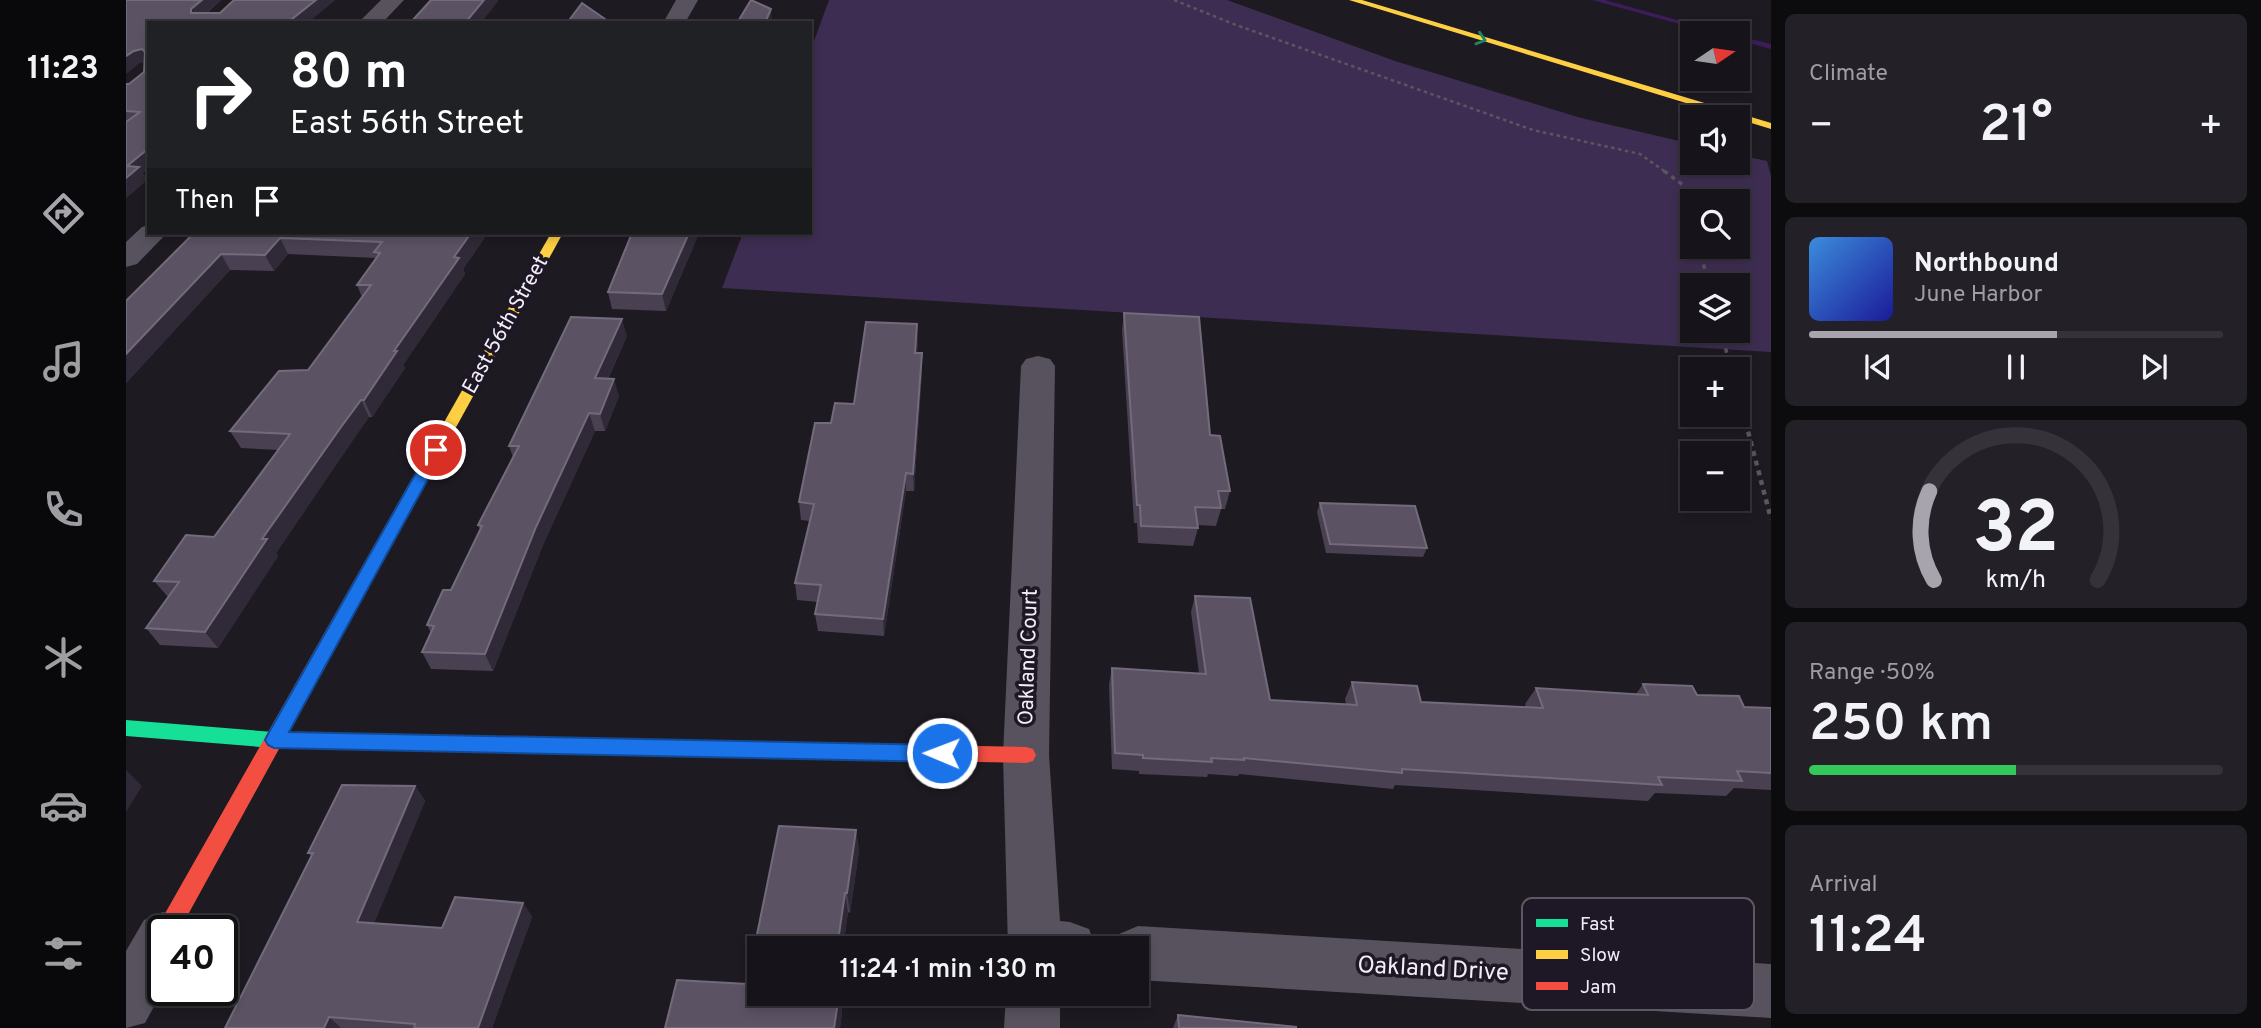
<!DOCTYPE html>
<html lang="en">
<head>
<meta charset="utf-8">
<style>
  :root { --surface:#16141a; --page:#232127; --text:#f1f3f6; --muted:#9e9ea2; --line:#353339; --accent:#a8a4ad }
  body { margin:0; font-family:Overpass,sans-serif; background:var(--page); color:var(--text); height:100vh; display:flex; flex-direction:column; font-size:26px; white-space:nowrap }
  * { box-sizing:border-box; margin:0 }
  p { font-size:23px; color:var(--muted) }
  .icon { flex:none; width:38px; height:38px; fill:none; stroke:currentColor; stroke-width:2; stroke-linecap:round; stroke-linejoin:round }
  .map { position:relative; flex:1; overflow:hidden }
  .panel { display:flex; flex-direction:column; gap:14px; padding:14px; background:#0c0b0e; width:490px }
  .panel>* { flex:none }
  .hud { position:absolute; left:21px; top:21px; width:665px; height:214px; border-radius:0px; box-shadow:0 4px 10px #0003,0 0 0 2px var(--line); background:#202124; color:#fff; overflow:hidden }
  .needle { width:46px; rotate:77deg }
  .fabs { position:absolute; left:1554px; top:21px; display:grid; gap:14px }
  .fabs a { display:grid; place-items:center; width:70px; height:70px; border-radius:0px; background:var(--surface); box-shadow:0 4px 10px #0003,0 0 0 2px var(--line); font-size:35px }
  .speed { position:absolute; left:21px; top:915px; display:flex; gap:14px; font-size:35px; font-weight:700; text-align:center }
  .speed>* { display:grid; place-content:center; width:91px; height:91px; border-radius:50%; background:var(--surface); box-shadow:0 4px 10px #0003,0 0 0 2px var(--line); line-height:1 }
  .speed .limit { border:4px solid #111; border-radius:10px; background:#fff; color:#111 }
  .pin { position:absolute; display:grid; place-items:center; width:60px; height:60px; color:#fff; margin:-30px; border:4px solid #fff; border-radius:50%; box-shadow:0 2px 7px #0007 }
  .me { position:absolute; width:77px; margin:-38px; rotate:271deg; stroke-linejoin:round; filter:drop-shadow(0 0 5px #0008) }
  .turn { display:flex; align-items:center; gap:24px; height:147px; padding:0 28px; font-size:32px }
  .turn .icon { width:91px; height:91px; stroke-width:2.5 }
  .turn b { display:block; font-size:49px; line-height:60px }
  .then { display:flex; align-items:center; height:66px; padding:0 28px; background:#0003; gap:14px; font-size:26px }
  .big { font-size:52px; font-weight:600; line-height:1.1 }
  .panel .widget { flex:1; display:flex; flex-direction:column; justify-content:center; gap:10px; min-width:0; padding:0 24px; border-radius:10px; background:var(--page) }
  .panel .dial { align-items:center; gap:0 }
  .dial svg { height:182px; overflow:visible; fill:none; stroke:var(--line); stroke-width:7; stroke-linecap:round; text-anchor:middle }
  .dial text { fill:var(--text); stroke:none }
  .song { display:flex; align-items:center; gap:21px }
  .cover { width:84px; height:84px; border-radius:10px; background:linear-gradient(135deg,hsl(210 70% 55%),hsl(240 70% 35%)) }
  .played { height:7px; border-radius:4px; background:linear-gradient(90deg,var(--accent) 60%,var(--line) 60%) }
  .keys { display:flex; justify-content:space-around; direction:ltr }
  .heat { display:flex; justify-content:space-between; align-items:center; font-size:38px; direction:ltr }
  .charge { height:10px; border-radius:5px; background:linear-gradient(90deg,#34c759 50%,var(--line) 0) }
  .trip { position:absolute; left:621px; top:936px; width:402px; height:70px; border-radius:0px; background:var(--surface); box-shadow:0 4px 10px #0003,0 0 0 2px var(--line); font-weight:600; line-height:70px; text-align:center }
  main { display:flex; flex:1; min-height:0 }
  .dock { display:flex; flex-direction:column; width:126px; justify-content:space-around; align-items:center; background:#09080a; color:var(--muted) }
  .dock .icon { width:49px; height:49px }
  .dock .current { color:var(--accent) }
  .dock b { font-size:32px; color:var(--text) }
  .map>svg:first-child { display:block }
  .green { fill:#3e2d52; fill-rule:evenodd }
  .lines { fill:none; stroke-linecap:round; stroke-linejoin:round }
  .stream { fill:#3d1c5a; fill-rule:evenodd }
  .path-far2 { stroke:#5a565e; stroke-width:2.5; stroke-dasharray:3.5 3.5; stroke-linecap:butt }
  .path-far1 { stroke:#5a565e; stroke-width:3.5; stroke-dasharray:4.5 4.5; stroke-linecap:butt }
  .path { stroke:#5a565e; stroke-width:4.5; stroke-dasharray:5 5; stroke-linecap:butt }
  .street { fill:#57525d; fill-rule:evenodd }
  .fast { fill:#16e098; fill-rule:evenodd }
  .slow { fill:#ffcf43; fill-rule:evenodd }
  .jam { fill:#f24e42; fill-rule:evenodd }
  .wall { fill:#494052 }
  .shaded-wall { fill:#302937 }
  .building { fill:#5b5363; stroke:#736b7b; stroke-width:2 }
  .oneway { stroke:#1a8664 }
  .route { fill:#1a73e8; stroke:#114b97; stroke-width:2 }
  .labels { text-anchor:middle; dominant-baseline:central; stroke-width:7; stroke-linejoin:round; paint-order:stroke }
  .street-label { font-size:21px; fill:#f2eef8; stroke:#1e1725 }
  .near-street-label { font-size:24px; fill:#f2eef8; stroke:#1e1725 }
  .key { fill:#1e1725; stroke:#5e5864; stroke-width:2 }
  .key-label { font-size:19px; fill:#f2eef8 }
</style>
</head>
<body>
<main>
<nav class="dock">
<b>11:23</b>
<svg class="icon current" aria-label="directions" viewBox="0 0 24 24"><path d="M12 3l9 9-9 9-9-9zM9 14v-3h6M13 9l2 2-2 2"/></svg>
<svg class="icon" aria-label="music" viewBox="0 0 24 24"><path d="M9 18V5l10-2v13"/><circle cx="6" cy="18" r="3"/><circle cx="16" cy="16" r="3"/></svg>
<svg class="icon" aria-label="phone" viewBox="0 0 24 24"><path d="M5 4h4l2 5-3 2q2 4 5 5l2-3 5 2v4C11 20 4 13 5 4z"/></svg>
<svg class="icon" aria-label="climate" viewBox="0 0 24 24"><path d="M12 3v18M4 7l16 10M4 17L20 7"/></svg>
<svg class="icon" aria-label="car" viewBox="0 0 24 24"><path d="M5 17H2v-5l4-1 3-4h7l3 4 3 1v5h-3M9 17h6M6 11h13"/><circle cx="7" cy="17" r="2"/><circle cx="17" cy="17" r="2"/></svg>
<svg class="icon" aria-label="filters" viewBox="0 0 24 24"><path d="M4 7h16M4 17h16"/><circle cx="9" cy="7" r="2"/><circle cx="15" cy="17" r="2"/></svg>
</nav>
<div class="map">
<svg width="1645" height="1028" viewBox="0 0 1645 1028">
  <rect width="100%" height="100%" fill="#1e1a22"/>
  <path class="green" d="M703,0H1101L1269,61L1455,118L1566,144V163H1612V155L1641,161L1645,176V352L596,288L617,233H684V52ZM1566,201H1612V247H1566ZM1566,285H1612V331H1566Z"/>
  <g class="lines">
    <g class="stream">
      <polygon points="1466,0 1479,0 1598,33 1586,33"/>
      <polygon points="1612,36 1645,44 1645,49 1612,40"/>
    </g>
    <polyline class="path-far2" points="1048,0 1110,25 1407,130 1514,154 1541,173"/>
    <g class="path-far1">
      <polyline points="1538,171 1557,185 1566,222"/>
      <polyline points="1573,247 1583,285"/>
      <polyline points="1595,331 1605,369"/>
    </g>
    <polyline class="path" points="1612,393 1645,519"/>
    <g class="street">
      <polygon points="255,0 278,0 256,23 232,23"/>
      <polygon points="550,0 572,0 559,23 537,23"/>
      <polygon points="23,225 23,233 41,233 11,264 0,267 0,242 16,227"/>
      <polygon points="912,356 924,359 929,366 923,755 934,921 944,922 963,929 970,948 882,948 877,755 895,366 900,359"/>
      <polygon points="37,912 56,920 60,931 37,931 37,990 19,1023 0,1028 0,951 18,920"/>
      <polygon points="1012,926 1645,964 1645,1018 1012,980 1012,948 987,948 993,934"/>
      <polygon points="880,994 934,994 934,1028 878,1028"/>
    </g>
    <polygon class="fast" points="0,720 148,732 441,738 448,740 450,746 448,752 441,754 148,748 0,736"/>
    <g class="slow">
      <polygon points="1223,0 1236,0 1645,123 1645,129"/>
      <polygon points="425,233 437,233 274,529 262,529 260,525"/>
    </g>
    <g class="jam">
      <polygon points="268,519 276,525 53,931 37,931 37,940 33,938 30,931 33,924 262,521"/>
      <polygon points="441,738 900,747 907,749 910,755 907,761 900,763 441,754 434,752 432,746 434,740"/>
    </g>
  </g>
  <g class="wall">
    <polygon points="0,0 95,0 81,13 94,13 108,0 209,0 181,23 23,23 17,173 21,180 0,198 0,84 3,84 18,72 18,62 14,63"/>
    <polygon points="68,233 362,233 337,269 339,274 277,365 279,368 246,417 243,417 224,444 150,553 152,556 92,648 34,645 20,628 42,597 28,581 88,537 152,450 115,448 104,431 182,370 236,297 231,285 250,258 162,254 148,271 104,270 0,383 0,301"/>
    <polygon points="573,233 540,311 486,309 482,292"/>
    <polygon points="998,313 1084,435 1104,491 1099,509 1095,509 1090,526 1071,525 1072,528 1067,546 1012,543 1011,523 1008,523 996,330"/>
    <polygon points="501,336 482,379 493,396 479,431 469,431 417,545 367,671 305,669 296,652 305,633 301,625 325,590 354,530 352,525 387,457 383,446"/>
    <polygon points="792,341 791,353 796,353 796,370 788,491 780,491 758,636 692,631 689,614 692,602 671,600 669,583 684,521 675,520 673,502 705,423 728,404"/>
    <polygon points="1194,503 1301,548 1297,557 1200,553 1191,512"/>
    <polygon points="1069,596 1144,700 1220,705 1219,699 1226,682 1295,702 1400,707 1399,704 1410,688 1510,694 1517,684 1571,695 1618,707 1645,708 1645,790 1608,788 1600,796 1529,793 1522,801 1269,785 1267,789 1113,774 1112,776 1082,774 1081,777 1013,774 1013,771 986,769 983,685 986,668 1073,673 1065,612"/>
    <polygon points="289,786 299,801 248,923 316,928 397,903 406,917 366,1028 99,1028 185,856 182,853"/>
    <polygon points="653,826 730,830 733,851 724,913 722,912 717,948 634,948 634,994 713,995 716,1012 714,1028 539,1028 551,980 621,984"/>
    <polygon points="1052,1015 1170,1028 1047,1028"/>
  </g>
  <g class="shaded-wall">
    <polygon points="76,0 95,0 71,21 65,13 65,9"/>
    <polygon points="190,0 209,0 181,23 161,23"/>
    <polygon points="358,0 373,0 355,23 339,23"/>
    <polygon points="645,9 646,23 639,23"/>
    <polygon points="16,49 22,61 14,63 0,74 0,56 8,51"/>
    <polygon points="23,148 23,168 17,173 21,180 0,198 1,166"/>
    <polygon points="345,233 362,233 337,269 339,274 277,365 279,368 246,417 238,400 268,351 328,257"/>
    <polygon points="563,233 573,233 540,311 536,294"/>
    <polygon points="154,238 162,254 148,271 139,255"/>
    <polygon points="95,254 104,270 0,383 0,354"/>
    <polygon points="496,319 501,336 474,396 469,378"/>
    <polygon points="791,324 792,341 789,370 789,353"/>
    <polygon points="796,353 796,370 788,491 787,474"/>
    <polygon points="488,379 493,396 479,431 474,414"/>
    <polygon points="235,400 243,417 150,553 152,556 92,648 79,632 136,539"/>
    <polygon points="463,413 469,431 417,545 367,671 359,654 410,527"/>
    <polygon points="780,473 780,491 758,636 757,619"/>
    <polygon points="0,770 16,786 0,812"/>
    <polygon points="289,786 299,801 243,935 231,922"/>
    <polygon points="730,830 733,851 724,913 721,893"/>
    <polygon points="719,893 722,912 717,948 711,948"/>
    <polygon points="397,903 406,917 366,1028 352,1028"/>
    <polygon points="713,995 716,1012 714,1028 708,1028"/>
    <polygon points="203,1017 215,1028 198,1028"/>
  </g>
  <g class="building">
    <polygon points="0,0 76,0 65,9 65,13 94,13 108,0 190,0 161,23 23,23 23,148 1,166 13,167 0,178 0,122 14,112 0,111 0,84 3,84 18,72 19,52 16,49 8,51 0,56"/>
    <polygon points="305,0 358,0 339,23 284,23"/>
    <polygon points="625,0 645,9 639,23 611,23"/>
    <polygon points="456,3 479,19 477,23 441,23"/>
    <polygon points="68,233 345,233 328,257 333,258 268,351 271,351 238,400 235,400 215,427 136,539 141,539 79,632 20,628 53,582 28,581 60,535 88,537 164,434 104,431 153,371 182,370 245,285 231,285 254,253 248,252 256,242 154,238 139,255 95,254 0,354 0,301"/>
    <polygon points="506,233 563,233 536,294 482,292"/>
    <polygon points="998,313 1073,317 1084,435 1094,436 1104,491 1092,491 1095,508 1069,507 1072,528 1015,526 1014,505 1011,505"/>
    <polygon points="445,317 496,319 469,378 488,379 474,414 463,413 410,527 359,654 296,652 308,626 301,625 317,590 325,590 356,526 352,525 393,446 383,446"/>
    <polygon points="740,322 791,324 789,353 796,353 787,474 780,473 757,619 689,614 695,585 669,583 688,504 673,502 689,423 705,423 709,403 728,404"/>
    <polygon points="1194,503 1289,506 1301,548 1204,544"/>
    <polygon points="1069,596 1124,598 1144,700 1231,705 1226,682 1291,686 1295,702 1417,708 1410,688 1522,695 1517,684 1566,686 1571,695 1613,696 1618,707 1645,708 1645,773 1611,771 1616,781 1532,777 1536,785 1276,769 1276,773 1118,758 1118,760 1085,758 1086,762 1017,758 1017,755 989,753 986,668 1080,674"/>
    <polygon points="216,785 289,786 231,922 316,928 329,897 397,903 352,1028 288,1028 289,1024 203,1017 198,1028 99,1028 187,853 182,853"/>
    <polygon points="653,826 730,830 721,893 719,893 711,948 634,948 634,994 713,995 708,1028 539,1028 551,980 621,984"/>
    <polygon points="1052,1015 1170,1027 1170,1028 1053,1028"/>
  </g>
  <defs><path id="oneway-chevron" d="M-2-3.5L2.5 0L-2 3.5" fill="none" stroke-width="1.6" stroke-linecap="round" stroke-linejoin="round" transform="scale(1.75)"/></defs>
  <use class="oneway" href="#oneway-chevron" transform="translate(1355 39) rotate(17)"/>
  <polygon class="route" points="310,445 318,450 163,732 816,745 823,747 826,753 823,759 816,762 148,748 142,745 139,740 142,734 303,450"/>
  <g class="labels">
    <g class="street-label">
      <text transform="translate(380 325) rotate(-61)">East 56th Street</text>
      <text transform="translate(903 657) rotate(-88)">Oakland Court</text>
    </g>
    <g class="near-street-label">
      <text transform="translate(1307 970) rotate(3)">Oakland Drive</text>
    </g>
  </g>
  <rect x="1396" y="898" width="232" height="112" rx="10" class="key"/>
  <rect x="1410" y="919" width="32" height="8" fill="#16e098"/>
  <rect x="1410" y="950" width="32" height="9" fill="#ffcf43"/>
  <rect x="1410" y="982" width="32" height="8" fill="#f24e42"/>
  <g class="key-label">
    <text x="1454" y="930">Fast</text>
    <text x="1454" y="961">Slow</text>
    <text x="1454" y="993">Jam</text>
  </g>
</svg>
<div class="fabs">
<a><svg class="needle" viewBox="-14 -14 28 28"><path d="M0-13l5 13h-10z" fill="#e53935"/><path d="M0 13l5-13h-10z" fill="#9e9ea2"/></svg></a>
<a><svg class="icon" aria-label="sound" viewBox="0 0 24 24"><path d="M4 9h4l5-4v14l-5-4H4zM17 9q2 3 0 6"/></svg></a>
<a><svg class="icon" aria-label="search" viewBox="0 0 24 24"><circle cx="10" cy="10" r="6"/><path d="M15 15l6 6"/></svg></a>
<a><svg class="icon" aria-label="layers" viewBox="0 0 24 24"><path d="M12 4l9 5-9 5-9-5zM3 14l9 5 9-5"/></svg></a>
<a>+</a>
<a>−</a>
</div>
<div class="speed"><div class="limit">40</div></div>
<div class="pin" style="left:310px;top:450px;background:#d93025"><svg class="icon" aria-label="arrive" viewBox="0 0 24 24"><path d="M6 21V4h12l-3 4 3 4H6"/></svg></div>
<svg class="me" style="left:816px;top:753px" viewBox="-20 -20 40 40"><circle r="17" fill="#1a73e8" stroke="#fff" stroke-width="3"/><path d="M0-11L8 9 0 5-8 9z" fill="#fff"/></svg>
<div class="trip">11:24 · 1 min · 130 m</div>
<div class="hud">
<div class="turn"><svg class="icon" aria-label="right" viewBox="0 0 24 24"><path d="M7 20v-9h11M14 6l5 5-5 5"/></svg><div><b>80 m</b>East 56th Street</div></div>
<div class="then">Then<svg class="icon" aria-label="arrive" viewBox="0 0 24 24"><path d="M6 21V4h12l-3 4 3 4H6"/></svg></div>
</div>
</div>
<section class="panel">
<div class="widget"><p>Climate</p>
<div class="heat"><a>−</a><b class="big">21°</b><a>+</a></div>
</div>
<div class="widget">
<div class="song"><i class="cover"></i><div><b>Northbound</b><p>June Harbor</p></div></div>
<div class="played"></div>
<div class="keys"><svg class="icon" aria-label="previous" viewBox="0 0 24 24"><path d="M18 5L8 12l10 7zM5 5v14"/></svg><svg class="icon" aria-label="pause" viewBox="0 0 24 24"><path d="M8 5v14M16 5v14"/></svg><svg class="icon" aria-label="next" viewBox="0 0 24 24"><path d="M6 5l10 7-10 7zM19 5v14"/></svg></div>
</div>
<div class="widget dial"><svg viewBox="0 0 100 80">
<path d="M14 69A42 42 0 1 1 86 69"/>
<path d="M14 69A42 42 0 0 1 12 30" stroke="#a8a4ad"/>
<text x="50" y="56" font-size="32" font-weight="700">32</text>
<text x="50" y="72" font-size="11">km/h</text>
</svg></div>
<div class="widget"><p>Range · 50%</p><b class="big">250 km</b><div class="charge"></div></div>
<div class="widget"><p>Arrival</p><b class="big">11:24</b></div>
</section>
</main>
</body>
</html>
